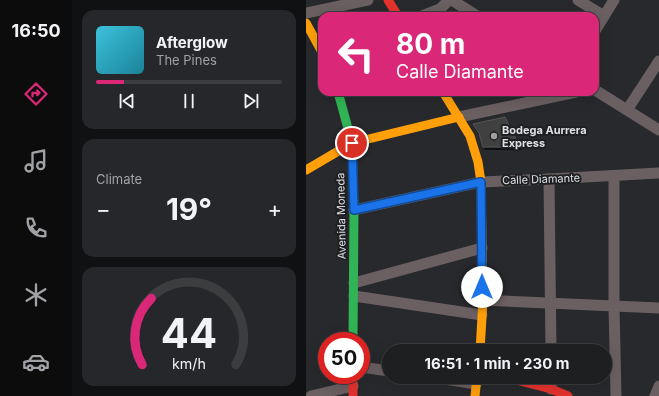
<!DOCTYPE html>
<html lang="en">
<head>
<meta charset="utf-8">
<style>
  :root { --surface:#1d1f21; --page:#25272a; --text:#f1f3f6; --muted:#a0a2a5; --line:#3b3d3f; --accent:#db2777 }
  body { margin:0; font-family:Inter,sans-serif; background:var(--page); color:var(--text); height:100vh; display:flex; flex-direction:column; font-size:15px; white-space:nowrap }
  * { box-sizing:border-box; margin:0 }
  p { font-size:13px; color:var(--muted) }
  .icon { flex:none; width:22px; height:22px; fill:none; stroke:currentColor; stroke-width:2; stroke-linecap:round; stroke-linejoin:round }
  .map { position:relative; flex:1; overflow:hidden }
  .drawer { display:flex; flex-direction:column; gap:10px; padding:10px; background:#101112; width:234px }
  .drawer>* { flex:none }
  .guide { position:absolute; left:12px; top:12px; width:281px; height:84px; border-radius:12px; box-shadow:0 4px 16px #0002,0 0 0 1px var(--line); background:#db2777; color:#fff; overflow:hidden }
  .speed { position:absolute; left:12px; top:332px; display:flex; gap:8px; font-size:20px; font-weight:700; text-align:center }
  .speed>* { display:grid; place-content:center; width:52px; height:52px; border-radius:50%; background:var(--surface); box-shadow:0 4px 16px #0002,0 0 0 1px var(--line); line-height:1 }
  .speed .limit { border:6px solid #d22; background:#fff; color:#111 }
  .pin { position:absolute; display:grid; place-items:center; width:34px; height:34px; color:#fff; margin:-17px; border:2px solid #fff; border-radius:50%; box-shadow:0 1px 4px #0007 }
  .me { position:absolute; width:44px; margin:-22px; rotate:0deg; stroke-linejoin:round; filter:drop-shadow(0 0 3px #0008) }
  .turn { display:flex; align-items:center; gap:14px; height:84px; padding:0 12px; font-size:18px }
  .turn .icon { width:52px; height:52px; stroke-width:2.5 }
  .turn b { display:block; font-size:28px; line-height:34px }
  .big { font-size:30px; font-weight:700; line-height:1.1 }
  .drawer .card { flex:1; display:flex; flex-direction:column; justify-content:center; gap:6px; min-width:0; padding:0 14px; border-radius:12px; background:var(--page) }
  .drawer .dial { align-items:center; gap:0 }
  .dial svg { height:104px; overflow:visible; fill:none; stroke:var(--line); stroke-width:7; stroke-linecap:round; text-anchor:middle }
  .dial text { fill:var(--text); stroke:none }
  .song { display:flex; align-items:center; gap:12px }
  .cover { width:48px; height:48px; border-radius:6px; background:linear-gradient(135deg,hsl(190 70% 55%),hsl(190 70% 35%)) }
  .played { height:4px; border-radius:2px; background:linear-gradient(90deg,var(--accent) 15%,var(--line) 15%) }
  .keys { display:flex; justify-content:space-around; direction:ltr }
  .heat { display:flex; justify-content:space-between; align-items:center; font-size:22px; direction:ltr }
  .trip { position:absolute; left:76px; top:344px; width:230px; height:40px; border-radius:20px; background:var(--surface); box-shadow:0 4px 16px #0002,0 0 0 1px var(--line); font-weight:700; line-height:40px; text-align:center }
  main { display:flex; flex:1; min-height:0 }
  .dock { display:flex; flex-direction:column; width:72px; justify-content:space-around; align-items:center; background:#0c0c0d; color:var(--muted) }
  .dock .icon { width:28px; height:28px }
  .dock .selected { color:var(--accent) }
  .dock b { font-size:18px; color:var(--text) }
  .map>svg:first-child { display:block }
  .building { fill:#3f3f40; stroke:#555556; filter:url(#shadow) }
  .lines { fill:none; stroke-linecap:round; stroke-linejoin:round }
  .street { stroke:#6a5f61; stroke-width:11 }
  .fast { stroke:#30b455; stroke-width:9 }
  .slow { stroke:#ff9f0a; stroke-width:9 }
  .jam { stroke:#e5322d; stroke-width:9 }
  .route-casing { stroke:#114b97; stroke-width:10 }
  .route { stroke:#1a73e8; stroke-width:7 }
  .poi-dot { fill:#9fa0a3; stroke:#1d1f23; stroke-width:1.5 }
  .labels { text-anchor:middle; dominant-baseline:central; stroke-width:4; stroke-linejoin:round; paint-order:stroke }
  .poi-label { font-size:11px; font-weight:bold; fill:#dfe0e3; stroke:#1d1f23; text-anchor:start }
  .street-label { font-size:11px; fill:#dfe0e3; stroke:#1d1f23 }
</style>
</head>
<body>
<main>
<nav class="dock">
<b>16:50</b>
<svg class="icon selected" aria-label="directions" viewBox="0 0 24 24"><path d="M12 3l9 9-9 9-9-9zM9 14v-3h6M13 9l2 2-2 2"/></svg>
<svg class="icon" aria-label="music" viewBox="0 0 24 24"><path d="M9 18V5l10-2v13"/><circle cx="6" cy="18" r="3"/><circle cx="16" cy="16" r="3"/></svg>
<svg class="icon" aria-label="phone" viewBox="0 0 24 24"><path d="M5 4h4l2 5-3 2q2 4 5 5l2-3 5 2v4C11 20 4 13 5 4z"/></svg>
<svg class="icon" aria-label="climate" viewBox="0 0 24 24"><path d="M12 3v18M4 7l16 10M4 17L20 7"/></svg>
<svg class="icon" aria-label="car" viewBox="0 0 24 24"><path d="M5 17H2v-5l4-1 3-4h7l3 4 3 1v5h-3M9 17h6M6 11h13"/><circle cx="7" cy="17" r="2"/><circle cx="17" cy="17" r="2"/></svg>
</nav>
<section class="drawer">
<div class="card">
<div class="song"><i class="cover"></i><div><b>Afterglow</b><p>The Pines</p></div></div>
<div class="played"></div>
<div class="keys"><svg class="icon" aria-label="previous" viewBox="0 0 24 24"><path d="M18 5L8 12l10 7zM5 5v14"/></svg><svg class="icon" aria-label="pause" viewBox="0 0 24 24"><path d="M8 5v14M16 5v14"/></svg><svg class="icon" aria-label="next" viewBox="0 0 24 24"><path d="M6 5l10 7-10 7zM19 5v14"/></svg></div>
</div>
<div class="card"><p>Climate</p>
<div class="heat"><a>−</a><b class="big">19°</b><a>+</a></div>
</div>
<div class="card dial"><svg viewBox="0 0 100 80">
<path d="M14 69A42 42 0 1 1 86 69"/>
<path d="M14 69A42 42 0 0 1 21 18" stroke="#db2777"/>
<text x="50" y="56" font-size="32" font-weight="700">44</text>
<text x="50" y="72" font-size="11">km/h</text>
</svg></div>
</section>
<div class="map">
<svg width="353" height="396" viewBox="0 0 353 396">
  <defs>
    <filter id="shadow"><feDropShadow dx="2.5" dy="4.5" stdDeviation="0" flood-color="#0009"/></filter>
  </defs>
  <rect width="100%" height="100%" fill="#27292c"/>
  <polygon class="building" points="199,117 214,147 177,147 173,133 167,124"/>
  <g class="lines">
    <g class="street">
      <polyline points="146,0 171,16"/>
      <polyline points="272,0 298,16"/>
      <polyline points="0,13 62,0"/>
      <polyline points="116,16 134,9 143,0"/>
      <polyline points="289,31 308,0"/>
      <polyline points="289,90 353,130"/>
      <polyline points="321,110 353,61"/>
      <polyline points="153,117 270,92"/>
      <polyline points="308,176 308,306 310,396"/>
      <polyline points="243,179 245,351"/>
      <polyline points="48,210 175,182 243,179 353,173"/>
      <polyline points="48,283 176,248"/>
      <polyline points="48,296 176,315"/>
      <polyline points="177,300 353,308"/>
      <polyline points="55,367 83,371"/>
      <polyline points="126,377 170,384"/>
      <polyline points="245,377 245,389"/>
      <polyline points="5,396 47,386"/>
      <polyline points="349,396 353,386"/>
    </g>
    <polyline class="fast" points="32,92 46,143 48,210 47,341"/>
    <g class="slow">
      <polyline points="0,23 16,52"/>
      <polyline points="137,92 164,136 172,162 175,182 177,300 174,351"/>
      <polyline points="0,170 46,143 153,117"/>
      <polyline points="169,396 171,377"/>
    </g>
    <g class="jam">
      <polyline points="82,0 92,16"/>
      <polyline points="47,375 47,396"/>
      <polyline points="199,377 245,389 262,396"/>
    </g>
  </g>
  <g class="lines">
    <g class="route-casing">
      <polyline id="route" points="46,143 48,210 175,182 176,287"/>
    </g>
    <use href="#route" class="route"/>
  </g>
  <circle class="poi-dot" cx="188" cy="136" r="4"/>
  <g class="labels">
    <g class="poi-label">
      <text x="196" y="130">Bodega Aurrera<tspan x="196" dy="13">Express</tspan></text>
    </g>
    <g class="street-label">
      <text transform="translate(235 179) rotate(-2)">Calle Diamante</text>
      <text transform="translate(35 216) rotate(-91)">Avenida Moneda</text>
    </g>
  </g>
</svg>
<div class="speed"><div class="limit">50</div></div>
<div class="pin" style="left:46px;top:143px;background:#d93025"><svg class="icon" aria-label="arrive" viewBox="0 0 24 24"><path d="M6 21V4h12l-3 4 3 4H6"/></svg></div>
<svg class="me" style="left:176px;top:287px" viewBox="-20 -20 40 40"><circle r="19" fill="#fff"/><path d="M0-13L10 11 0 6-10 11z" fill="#1a73e8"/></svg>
<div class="trip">16:51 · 1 min · 230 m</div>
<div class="guide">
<div class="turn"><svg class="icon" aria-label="left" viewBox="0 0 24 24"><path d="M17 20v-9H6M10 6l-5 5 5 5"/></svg><div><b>80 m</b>Calle Diamante</div></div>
</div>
</div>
</main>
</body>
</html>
